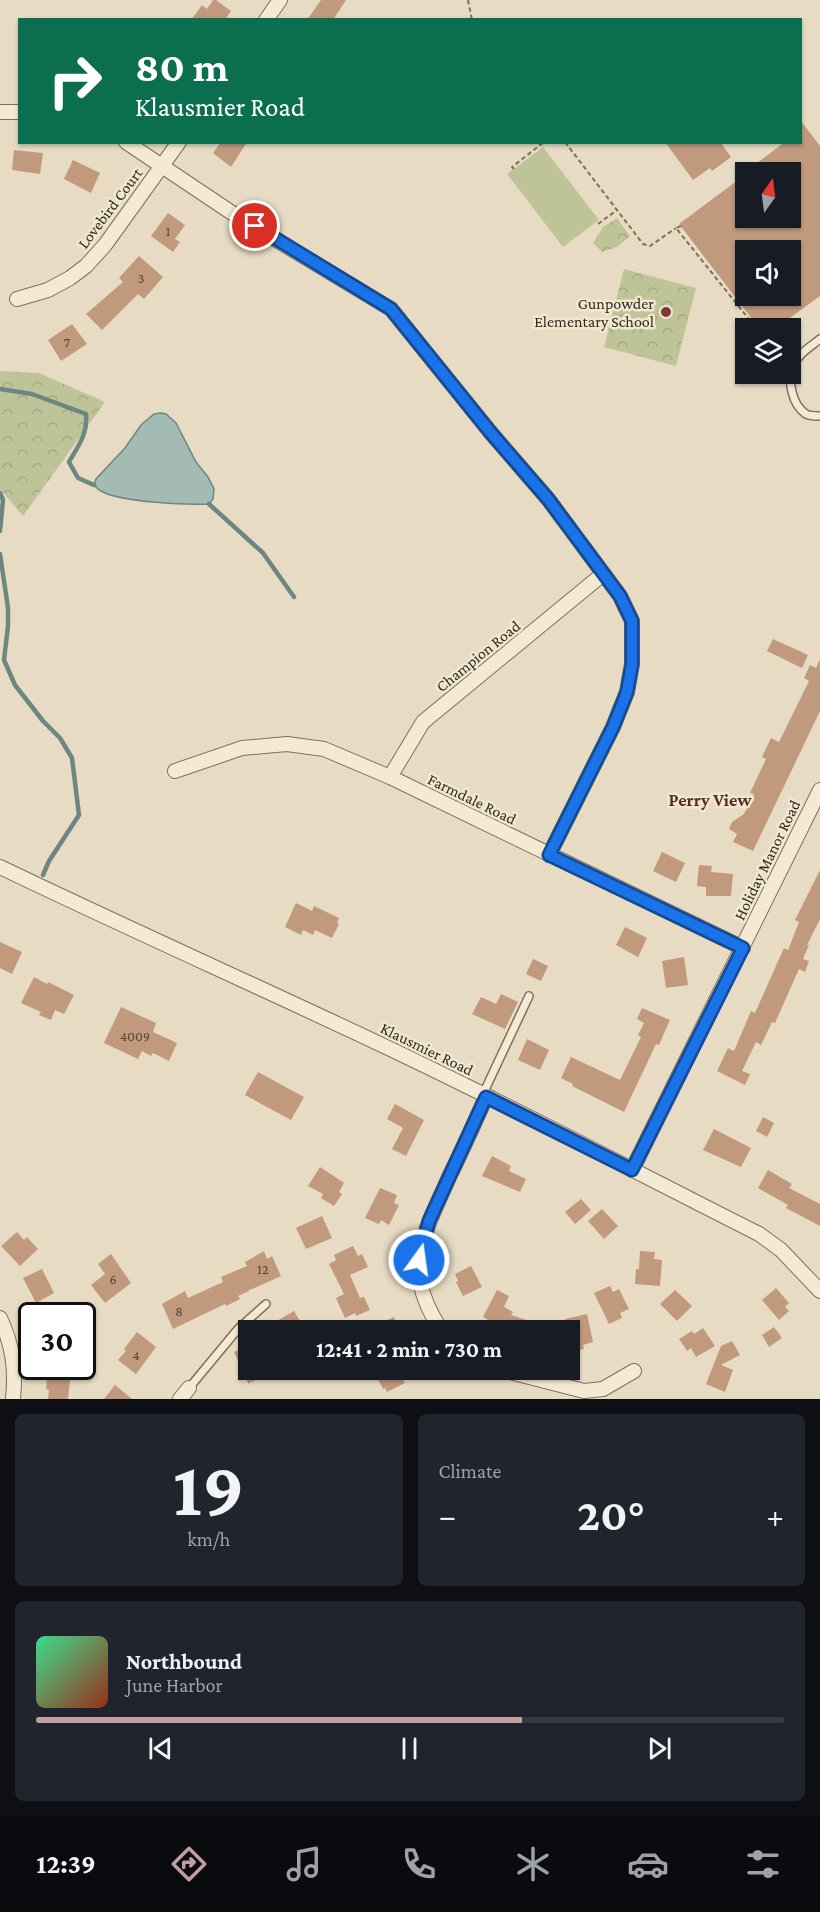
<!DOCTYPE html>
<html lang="en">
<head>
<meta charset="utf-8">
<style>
  :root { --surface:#171b24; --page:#20242c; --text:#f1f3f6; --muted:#9ea1a6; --line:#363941; --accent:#c19d9f }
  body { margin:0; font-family:"Crimson Pro",serif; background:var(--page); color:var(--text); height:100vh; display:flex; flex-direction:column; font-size:22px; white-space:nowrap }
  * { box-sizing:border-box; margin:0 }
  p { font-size:20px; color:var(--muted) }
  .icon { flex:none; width:33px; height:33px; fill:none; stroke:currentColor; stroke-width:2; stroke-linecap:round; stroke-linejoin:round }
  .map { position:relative; height:1399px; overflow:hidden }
  .drawer { display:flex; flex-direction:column; gap:15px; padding:15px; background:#0d0f14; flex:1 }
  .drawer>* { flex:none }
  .hud { position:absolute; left:18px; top:18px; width:784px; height:126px; border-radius:0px; box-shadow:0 2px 4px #0004; background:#0b6e4f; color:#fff; overflow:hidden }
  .needle { width:39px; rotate:14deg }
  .fabs { position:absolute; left:735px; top:162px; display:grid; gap:12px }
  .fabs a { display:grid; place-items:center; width:66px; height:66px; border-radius:0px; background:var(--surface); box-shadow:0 2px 4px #0004; font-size:30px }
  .speed { position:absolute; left:18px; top:1302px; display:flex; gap:12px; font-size:30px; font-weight:700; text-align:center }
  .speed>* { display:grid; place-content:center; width:78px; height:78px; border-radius:50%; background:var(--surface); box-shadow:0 2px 4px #0004; line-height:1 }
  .speed .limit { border:3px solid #111; border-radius:9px; background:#fff; color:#111 }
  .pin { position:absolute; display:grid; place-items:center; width:51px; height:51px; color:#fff; margin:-26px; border:3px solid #fff; border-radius:50%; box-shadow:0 2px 6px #0007 }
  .me { position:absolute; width:66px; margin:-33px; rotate:14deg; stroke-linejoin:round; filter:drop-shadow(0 0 4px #0008) }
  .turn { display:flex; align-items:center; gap:21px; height:126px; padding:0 18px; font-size:27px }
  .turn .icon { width:78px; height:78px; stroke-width:2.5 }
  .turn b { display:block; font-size:42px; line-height:51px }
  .big { font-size:45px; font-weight:700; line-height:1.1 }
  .drawer .tile { flex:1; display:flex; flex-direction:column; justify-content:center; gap:9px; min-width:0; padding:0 21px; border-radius:9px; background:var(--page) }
  .drawer .dial { align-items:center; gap:0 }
  .dial b { font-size:78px; line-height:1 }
  .song { display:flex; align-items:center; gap:18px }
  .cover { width:72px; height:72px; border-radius:9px; background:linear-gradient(135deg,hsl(150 70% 55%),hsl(10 70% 35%)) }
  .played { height:6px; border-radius:3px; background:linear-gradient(90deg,var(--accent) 65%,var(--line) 65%) }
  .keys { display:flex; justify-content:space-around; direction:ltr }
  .heat { display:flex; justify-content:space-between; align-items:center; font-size:33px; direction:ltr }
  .drawer .tiles { flex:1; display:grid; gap:15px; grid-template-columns:1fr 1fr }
  .tile:last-child { grid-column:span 2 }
  .trip { position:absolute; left:238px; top:1320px; width:342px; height:60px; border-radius:0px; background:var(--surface); box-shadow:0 2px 4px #0004; font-weight:700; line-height:60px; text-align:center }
  .tabs { display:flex; height:96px; justify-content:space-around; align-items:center; background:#090b0e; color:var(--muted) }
  .tabs .icon { width:42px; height:42px }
  .tabs .current { color:var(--accent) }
  .tabs b { font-size:27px; color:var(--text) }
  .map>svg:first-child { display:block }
  .green { fill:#bfc498 }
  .park { fill:url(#park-crowns) }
  .water { fill:#a4bbb4; stroke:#6d8780; stroke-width:1.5 }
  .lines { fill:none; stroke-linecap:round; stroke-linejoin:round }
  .stream { stroke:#6d8780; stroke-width:4.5 }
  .building { fill:#c1997d; fill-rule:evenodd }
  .lane-casing { stroke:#7f6e5c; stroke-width:10 }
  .street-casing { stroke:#7f6e5c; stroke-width:16 }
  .path { stroke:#7f6e5c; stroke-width:2; stroke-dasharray:4.5 3; stroke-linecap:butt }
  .lane { stroke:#f4ead4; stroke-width:7 }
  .street { stroke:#f4ead4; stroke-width:14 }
  .route-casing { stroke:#114b97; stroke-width:15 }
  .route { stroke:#1a73e8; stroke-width:10 }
  .poi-dot { fill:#863435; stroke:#f0e7d1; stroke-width:2 }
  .labels { text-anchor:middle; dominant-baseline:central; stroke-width:5; stroke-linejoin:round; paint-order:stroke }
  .number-label { font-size:14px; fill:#554436 }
  .street-label { font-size:16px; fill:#31271e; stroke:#f0e7d1 }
  .poi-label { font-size:16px; fill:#31271e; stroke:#f0e7d1; text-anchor:end }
  .neighbourhood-label { font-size:18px; font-weight:bold; fill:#582e23; stroke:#f0e7d1 }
</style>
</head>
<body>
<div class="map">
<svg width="820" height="1399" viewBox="0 0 820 1399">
  <defs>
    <pattern id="park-crowns" width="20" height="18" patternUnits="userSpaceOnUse" patternTransform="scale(1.5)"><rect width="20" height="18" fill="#bfc498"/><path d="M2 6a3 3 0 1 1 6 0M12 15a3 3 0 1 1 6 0" fill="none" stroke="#a5a883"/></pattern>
  </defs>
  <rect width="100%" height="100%" fill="#e7dcc3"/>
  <polygon class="green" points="543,147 599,220 563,247 507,174"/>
  <g class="park">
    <polygon points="617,218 630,236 617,247 602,252 593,243 603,227"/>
    <polygon points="624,269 696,288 676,366 604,347"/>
    <polygon points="0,371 39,373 105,402 23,516 0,489"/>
  </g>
  <path class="water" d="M161,413L166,414L176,423L196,462L208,477L214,489L213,499L209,504C186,505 119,502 101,491C98,490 96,487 94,485L96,479L125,448L141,425L154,414Z"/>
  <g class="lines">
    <g class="stream">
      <path d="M0,389L32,394L86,414C88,434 78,446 69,462L78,478L94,485"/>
      <polyline points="0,493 3,500 0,531"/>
      <polyline points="209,504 263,553 294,597"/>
      <polyline points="0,554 8,608 8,626 4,660 15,685 43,721 60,738 72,758 79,815 49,861 43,875"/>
    </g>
  </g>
  <g class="building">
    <polygon points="213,0 216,0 231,11 225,20 191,20 202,5 207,9"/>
    <polygon points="321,0 346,0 333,20 307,20"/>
    <path d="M801,121L820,146V296L776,328H759L679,224L746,174V218H790V172H745L785,142H801ZM746,250H790V296H746Z"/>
    <polygon points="221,142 247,142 231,167 213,153"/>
    <polygon points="665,142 720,142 731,157 712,171 710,168 693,180"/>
    <polygon points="14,150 43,153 40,174 12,170"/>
    <polygon points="73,160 100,173 91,193 64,179"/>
    <polygon points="168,213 185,225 175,239 180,242 173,252 151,236"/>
    <polygon points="139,256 163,277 144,299 138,294 102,330 86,314 123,282 119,278"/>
    <polygon points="72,324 87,344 61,361 48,340"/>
    <polygon points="773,639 808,655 802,668 767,651"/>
    <polygon points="820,659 820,711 753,851 733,842 737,834 729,829 732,822 744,814 754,794 750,793 766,759 762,757 771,738 779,742 809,681 804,678 810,665 816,668"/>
    <polygon points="662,852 685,863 676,882 653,871"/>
    <polygon points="699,865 712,866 711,872 733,874 731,896 706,896 706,887 697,886"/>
    <polygon points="820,870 820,919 807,945 809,945 803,959 809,961 805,972 799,969 775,1023 772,1022 761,1045 756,1042 742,1071 750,1074 745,1085 717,1071 728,1048 734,1051 751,1011 755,1013 784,948 788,950 799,922 795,920"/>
    <polygon points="296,903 312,911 314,906 339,918 337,923 339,924 332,938 315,930 313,935 303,930 301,935 285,927"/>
    <polygon points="625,927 647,938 638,957 616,945"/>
    <polygon points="0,942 22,952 12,974 0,968"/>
    <polygon points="684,957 688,985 666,988 662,961"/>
    <polygon points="533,959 548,966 541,981 526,974"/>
    <polygon points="34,977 47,984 48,982 74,995 64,1014 55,1010 51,1020 39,1015 41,1012 21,1003"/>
    <polygon points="501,994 518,1002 505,1029 472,1014 481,997 496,1004"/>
    <polygon points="121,1007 156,1023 153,1032 177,1043 169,1061 153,1053 151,1056 142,1051 138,1059 104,1043"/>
    <polygon points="642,1008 670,1020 659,1045 656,1044 624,1112 572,1086 573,1084 561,1078 571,1057 620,1080 641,1037 638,1035 644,1023 637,1019"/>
    <polygon points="527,1039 549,1050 540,1070 518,1060"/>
    <polygon points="258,1072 304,1097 291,1120 245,1095"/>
    <polygon points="395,1104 424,1120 406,1156 392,1149 403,1128 387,1119"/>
    <polygon points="763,1117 774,1123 767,1137 756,1131"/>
    <polygon points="714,1129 751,1148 741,1167 703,1150"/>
    <polygon points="492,1156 511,1166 509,1171 526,1179 520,1192 482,1176"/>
    <polygon points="320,1167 344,1183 339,1192 342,1194 334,1206 321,1198 323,1194 308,1186"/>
    <polygon points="768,1170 792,1184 789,1188 820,1204 820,1226 786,1208 788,1205 758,1188"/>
    <polygon points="380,1188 397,1195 394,1203 399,1205 389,1225 381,1220 379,1224 365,1218"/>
    <polygon points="581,1199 591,1210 575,1224 565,1212"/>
    <polygon points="602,1209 618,1226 604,1239 588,1221"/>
    <polygon points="322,1216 332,1238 306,1249 296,1228"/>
    <polygon points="17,1232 24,1240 27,1237 38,1249 20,1266 1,1246"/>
    <polygon points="353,1246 358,1256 362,1254 368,1267 350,1275 360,1298 364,1297 370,1310 356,1316 355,1313 345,1318 336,1298 344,1294 329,1264 336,1260 334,1255"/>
    <polygon points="264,1251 267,1259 272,1256 281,1276 250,1290 249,1288 249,1291 238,1296 240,1299 226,1306 225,1304 173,1329 162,1304 185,1291 188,1298 223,1282 221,1277 247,1266 245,1262"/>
    <polygon points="640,1251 655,1252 654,1259 662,1260 660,1286 635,1284 636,1269 639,1269"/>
    <polygon points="111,1254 131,1283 105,1303 91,1285 105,1274 98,1264"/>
    <polygon points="471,1266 482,1287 463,1296 456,1282 458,1281 455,1274"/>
    <polygon points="42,1269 54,1293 36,1303 23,1278"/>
    <polygon points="610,1286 613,1292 619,1289 629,1309 620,1313 622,1318 609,1324 594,1293"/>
    <polygon points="776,1288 789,1303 785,1307 789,1311 779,1320 762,1300"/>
    <polygon points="497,1290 509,1296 504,1307 513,1312 511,1315 552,1328 552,1330 505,1330 489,1322 490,1321 483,1317"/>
    <polygon points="675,1290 692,1306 677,1321 660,1304"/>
    <polygon points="294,1311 305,1330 263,1330 278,1322 277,1321"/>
    <polygon points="587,1314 593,1342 583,1345 584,1349 570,1352 570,1330 568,1330 565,1319"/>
    <polygon points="394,1317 400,1330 364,1330"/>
    <polygon points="774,1327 782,1338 769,1347 762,1335"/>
    <polygon points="703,1328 715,1346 696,1357 691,1348 687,1351 679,1339 692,1331 694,1334"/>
    <polygon points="137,1332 156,1347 136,1374 118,1360 126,1351 124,1349"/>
    <polygon points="732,1341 740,1355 721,1365 733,1370 725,1392 706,1384 721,1346"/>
    <polygon points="249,1345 249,1370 278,1370 249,1383 249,1385 234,1352"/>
    <polygon points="48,1368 71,1370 68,1399 48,1399 49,1390 46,1389"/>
    <polygon points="373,1370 398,1370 405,1383 387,1392 385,1388 383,1389"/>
    <polygon points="115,1385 132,1399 104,1399"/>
  </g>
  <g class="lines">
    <g class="lane-casing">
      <g id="lane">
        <path d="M820,339C810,347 798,354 793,366C787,380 792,405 806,414C809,416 816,416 820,416"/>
        <polyline points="483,1094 529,996"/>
        <polyline points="189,1388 238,1329 266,1304"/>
      </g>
    </g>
    <g class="street-casing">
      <g id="street">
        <polyline points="266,20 280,0"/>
        <polyline points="0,112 20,112"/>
        <polyline points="126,142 235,215 391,309 491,433 548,499 620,596 632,621 632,664 627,692 613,727 549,855"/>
        <polyline points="17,299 48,290 70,278 86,266 105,245 179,142"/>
        <polyline points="175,771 242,748 287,744 324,749 390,777 743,948"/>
        <polyline points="390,777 423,722 603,574"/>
        <path d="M0,867C127,928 255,985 382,1045C509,1105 634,1171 759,1234L781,1250L820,1291"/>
        <polyline points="632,1170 820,790"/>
        <path d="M0,1318C13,1346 16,1369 13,1399"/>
        <path d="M441,1330C430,1313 421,1295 419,1274C417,1240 436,1208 449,1177C462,1151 474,1124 486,1097"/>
        <polyline points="502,1370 584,1391 603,1389 634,1371"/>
        <polyline points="180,1399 189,1388"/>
      </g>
    </g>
    <g class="path">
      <polyline points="468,0 472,20"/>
      <polyline points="565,142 643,244 650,246 676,228"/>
      <polyline points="514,169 512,167 544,142"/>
      <polyline points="598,224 617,210"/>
      <polyline points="681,226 676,228 756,328"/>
    </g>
    <use href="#lane" class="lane"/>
    <use href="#street" class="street"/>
  </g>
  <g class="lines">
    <g class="route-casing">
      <polyline id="route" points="255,226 391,309 491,433 548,499 620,596 632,621 632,664 627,692 613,727 549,855 743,948 632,1170 486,1097 429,1221 419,1260"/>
    </g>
    <use href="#route" class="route"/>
  </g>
  <circle class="poi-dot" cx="666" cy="312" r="6"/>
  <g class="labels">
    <g class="number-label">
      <text x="168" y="231">1</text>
      <text x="141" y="278">3</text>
      <text x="67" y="342">7</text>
      <text x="135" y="1036">4009</text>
      <text x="263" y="1269">12</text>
      <text x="113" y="1279">6</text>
      <text x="179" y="1311">8</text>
      <text x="136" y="1355">4</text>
    </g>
    <g class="street-label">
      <text transform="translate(110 208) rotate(-53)">Lovebird Court</text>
      <text transform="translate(478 656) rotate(-39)">Champion Road</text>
      <text transform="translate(472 799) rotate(26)">Farmdale Road</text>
      <text transform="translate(767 860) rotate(-64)">Holiday Manor Road</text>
      <text transform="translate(427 1049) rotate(26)">Klausmier Road</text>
    </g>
    <g class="poi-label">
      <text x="654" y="303">Gunpowder<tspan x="654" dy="18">Elementary School</tspan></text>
    </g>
    <g class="neighbourhood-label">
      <text x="710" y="800">Perry View</text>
    </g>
  </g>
</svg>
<div class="fabs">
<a><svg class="needle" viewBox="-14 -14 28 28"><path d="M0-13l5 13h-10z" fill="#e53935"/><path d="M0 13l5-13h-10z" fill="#9ea1a6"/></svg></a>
<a><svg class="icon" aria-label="sound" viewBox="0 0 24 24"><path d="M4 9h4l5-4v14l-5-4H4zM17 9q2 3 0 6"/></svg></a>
<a><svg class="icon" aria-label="layers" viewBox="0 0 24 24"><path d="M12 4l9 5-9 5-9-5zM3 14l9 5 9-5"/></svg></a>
</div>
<div class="speed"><div class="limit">30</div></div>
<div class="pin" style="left:255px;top:226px;background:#d93025"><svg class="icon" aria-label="arrive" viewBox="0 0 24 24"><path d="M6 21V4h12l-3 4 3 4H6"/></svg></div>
<svg class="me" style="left:419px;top:1260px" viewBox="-20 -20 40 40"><circle r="17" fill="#1a73e8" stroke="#fff" stroke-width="3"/><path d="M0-11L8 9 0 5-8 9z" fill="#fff"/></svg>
<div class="trip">12:41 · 2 min · 730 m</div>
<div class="hud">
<div class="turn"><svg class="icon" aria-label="right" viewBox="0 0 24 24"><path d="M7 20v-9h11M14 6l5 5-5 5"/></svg><div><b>80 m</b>Klausmier Road</div></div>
</div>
</div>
<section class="drawer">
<div class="tiles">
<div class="tile dial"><b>19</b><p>km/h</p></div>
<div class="tile"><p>Climate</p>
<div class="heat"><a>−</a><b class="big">20°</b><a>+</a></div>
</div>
<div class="tile">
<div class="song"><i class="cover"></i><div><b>Northbound</b><p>June Harbor</p></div></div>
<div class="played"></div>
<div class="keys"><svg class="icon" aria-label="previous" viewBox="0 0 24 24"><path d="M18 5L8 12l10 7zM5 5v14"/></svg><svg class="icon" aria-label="pause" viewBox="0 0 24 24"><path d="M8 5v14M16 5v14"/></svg><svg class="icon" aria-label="next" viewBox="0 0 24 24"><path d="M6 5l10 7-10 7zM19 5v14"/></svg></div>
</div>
</div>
</section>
<nav class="tabs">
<b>12:39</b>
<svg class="icon current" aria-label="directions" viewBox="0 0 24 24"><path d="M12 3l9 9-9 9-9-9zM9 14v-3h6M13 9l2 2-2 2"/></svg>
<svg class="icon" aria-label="music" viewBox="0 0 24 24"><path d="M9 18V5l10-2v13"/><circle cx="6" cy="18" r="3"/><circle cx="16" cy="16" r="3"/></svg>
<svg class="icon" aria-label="phone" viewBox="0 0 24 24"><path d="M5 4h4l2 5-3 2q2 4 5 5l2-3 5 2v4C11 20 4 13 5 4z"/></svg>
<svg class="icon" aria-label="climate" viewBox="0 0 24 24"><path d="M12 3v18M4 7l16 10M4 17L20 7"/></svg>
<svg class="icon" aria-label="car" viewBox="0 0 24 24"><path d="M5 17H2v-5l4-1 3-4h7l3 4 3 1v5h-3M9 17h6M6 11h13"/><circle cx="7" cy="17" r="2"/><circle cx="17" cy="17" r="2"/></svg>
<svg class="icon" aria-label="filters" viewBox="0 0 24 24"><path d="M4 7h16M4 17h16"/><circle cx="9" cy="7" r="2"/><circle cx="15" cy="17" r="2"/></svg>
</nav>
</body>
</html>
